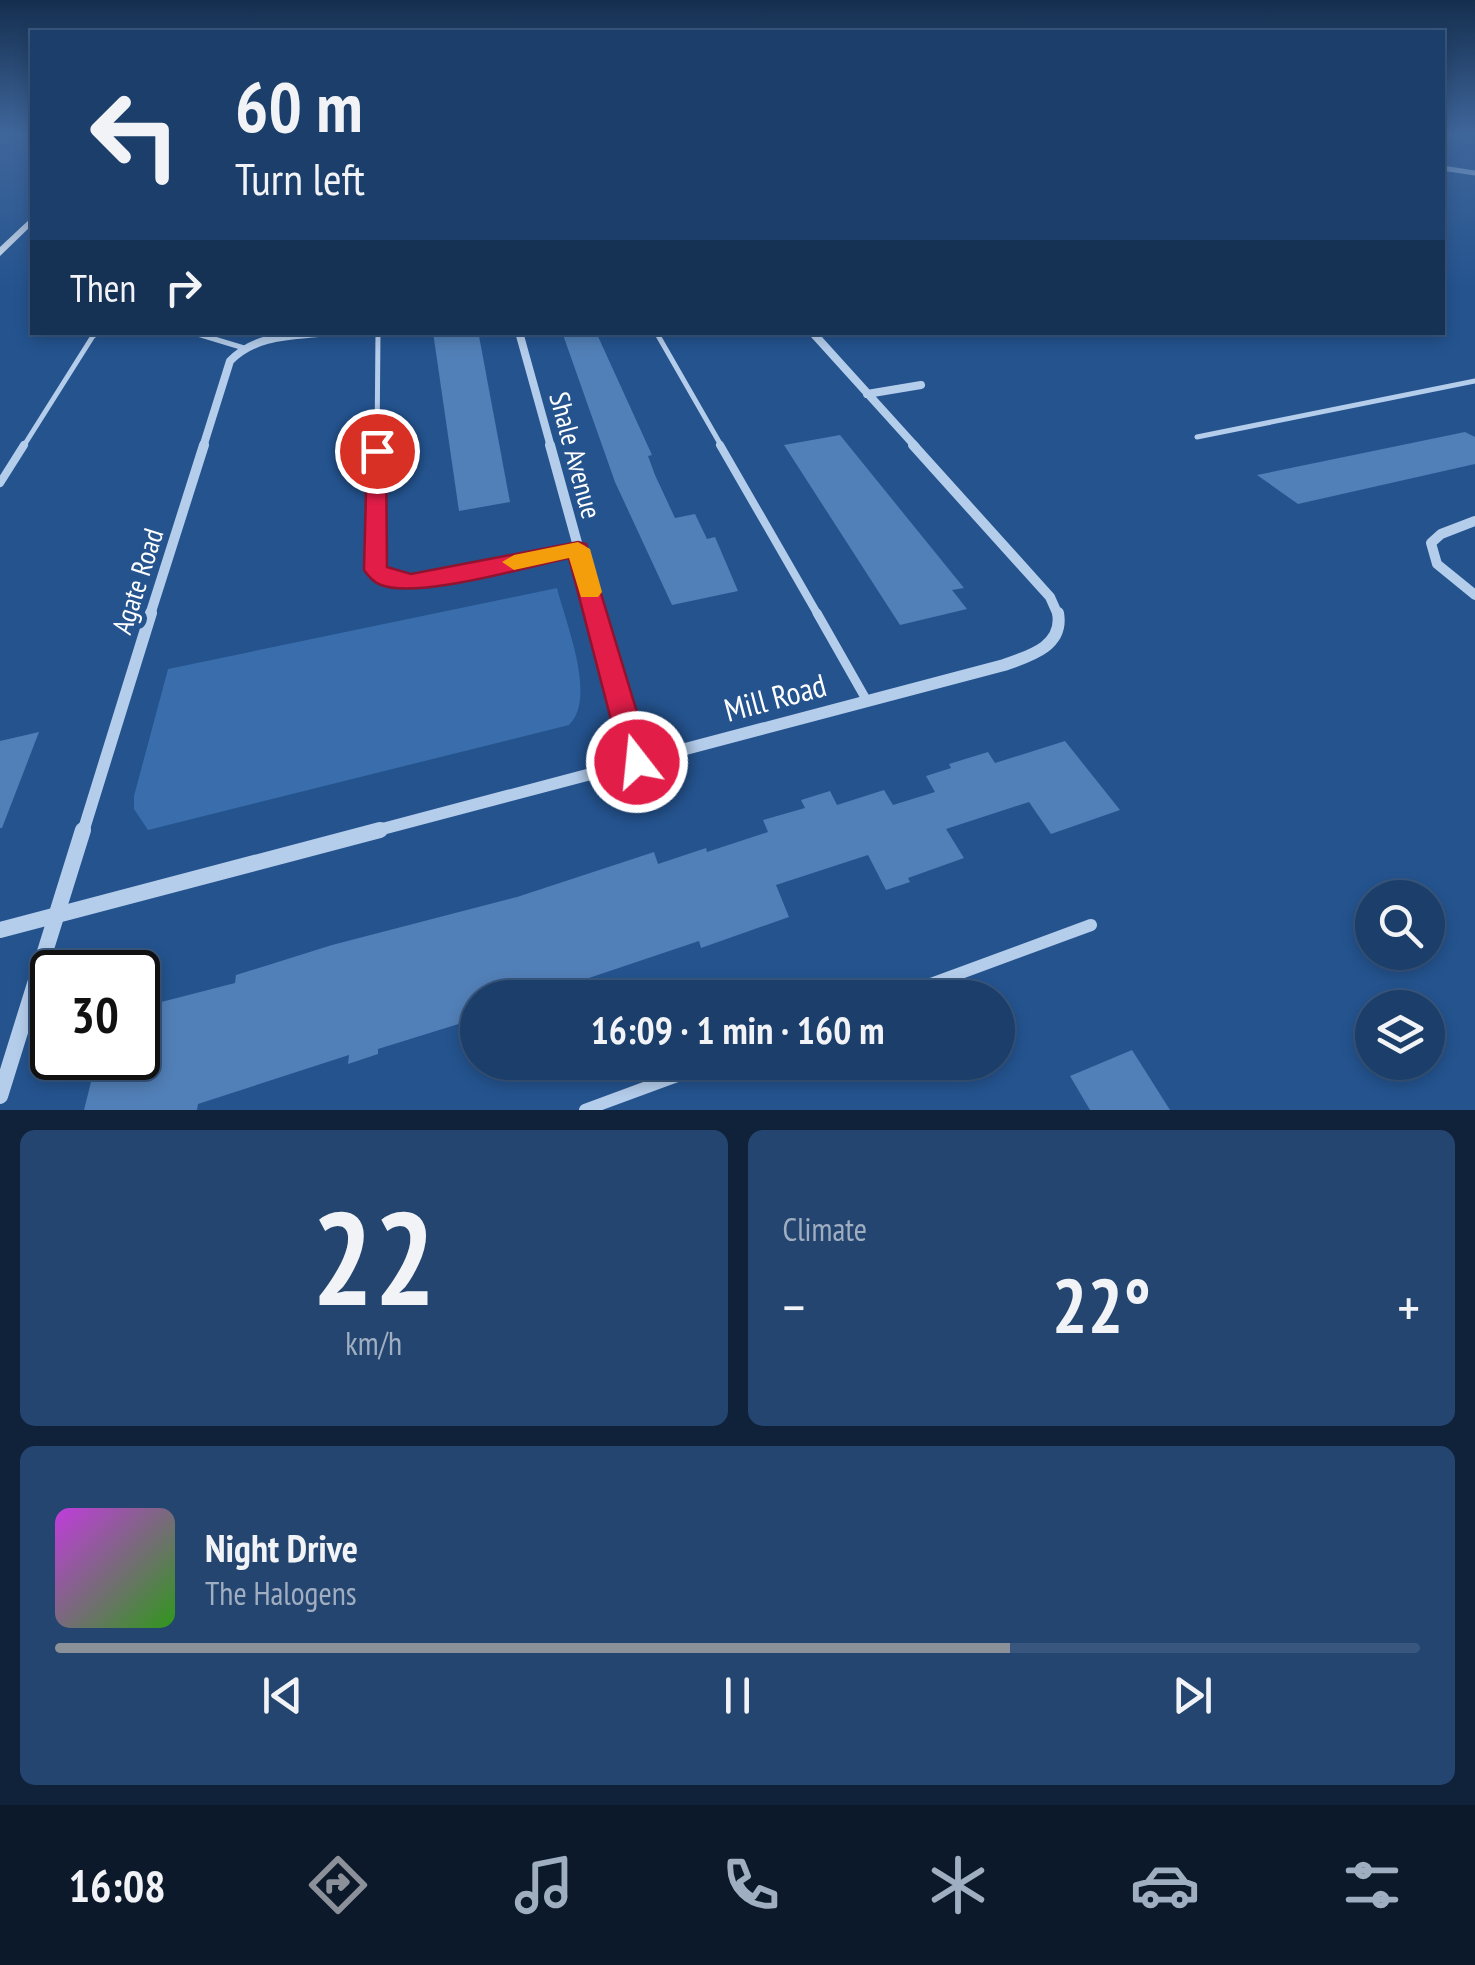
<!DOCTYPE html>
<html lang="en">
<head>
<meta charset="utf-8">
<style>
  :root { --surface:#1b3e6a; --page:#244570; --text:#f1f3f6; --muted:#a0aec1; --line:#39577e; --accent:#8c9099 }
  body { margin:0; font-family:"PT Sans Narrow",sans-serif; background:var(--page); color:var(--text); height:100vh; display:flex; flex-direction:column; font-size:38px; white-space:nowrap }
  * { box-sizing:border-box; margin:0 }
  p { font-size:32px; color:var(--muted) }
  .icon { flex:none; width:55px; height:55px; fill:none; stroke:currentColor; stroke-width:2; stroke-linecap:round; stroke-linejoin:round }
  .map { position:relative; height:1110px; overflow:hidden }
  .drawer { display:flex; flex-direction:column; gap:20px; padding:20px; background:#0f223a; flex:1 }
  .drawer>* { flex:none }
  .guide { position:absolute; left:30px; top:30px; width:1415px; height:305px; border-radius:0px; box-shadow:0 5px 15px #0003,0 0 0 2px var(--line); background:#1b3e6a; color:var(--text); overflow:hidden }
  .controls { position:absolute; left:1355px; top:880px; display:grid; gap:20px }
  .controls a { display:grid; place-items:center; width:90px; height:90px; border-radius:50%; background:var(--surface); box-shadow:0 5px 15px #0003,0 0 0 2px var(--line); font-size:50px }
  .speed { position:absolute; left:30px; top:950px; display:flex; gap:20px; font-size:50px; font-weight:700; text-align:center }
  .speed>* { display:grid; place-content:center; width:130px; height:130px; border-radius:50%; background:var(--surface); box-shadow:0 5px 15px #0003,0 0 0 2px var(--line); line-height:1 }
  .speed .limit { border:5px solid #111; border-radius:15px; background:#fff; color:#111 }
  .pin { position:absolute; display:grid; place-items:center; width:85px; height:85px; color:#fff; margin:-42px; border:5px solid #fff; border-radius:50%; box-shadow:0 2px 10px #0007 }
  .me { position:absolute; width:110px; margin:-55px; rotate:344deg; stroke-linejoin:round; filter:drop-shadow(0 0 8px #0008) }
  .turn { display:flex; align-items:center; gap:35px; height:210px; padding:0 40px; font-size:45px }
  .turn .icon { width:130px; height:130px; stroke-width:2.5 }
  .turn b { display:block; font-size:70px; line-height:85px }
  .then { display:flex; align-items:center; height:95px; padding:0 40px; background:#0003; gap:20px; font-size:38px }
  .big { font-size:75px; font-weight:800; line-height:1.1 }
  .drawer .widget { flex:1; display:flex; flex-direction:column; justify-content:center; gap:15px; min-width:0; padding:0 35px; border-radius:15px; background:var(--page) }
  .drawer .dial { align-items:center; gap:0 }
  .dial b { font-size:130px; line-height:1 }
  .song { display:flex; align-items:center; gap:30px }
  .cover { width:120px; height:120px; border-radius:15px; background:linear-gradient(135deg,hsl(290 70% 55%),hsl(110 70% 35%)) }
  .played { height:10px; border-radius:5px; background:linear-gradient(90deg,var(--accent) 70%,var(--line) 70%) }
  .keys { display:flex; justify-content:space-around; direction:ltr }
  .heat { display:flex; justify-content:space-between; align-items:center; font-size:55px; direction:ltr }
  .drawer .tiles { flex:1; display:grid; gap:20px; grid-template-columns:1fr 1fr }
  .widget:last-child { grid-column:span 2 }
  .trip { position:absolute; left:460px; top:980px; width:555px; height:100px; border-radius:50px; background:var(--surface); box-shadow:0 5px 15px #0003,0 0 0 2px var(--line); font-weight:800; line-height:100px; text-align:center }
  .menu { display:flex; height:160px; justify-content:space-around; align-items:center; background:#0b192a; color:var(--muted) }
  .menu .icon { width:70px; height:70px }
  .menu .on { color:var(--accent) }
  .menu b { font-size:45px; color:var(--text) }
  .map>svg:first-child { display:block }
  .green { fill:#396dab }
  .building { fill:#517fb7 }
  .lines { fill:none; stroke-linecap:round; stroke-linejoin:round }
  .lane-far3 { stroke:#b4cdeb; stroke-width:5 }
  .lane-far2 { stroke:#b4cdeb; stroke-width:8 }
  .lane-far1 { stroke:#b4cdeb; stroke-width:9 }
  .lane { stroke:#b4cdeb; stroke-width:12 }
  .street-far4 { stroke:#b4cdeb; stroke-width:5 }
  .street-far3 { stroke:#b4cdeb; stroke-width:8 }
  .street-far2 { stroke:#b4cdeb; stroke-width:10 }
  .street-far1 { stroke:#b4cdeb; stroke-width:12 }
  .street { stroke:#b4cdeb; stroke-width:16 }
  .secondary { fill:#e0ebf9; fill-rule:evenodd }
  .route { fill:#e11d48; stroke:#92132f; stroke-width:2.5 }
  .slow { fill:#f59e0b }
  .labels { text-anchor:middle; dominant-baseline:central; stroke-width:10; stroke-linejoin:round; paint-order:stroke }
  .street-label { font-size:28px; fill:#fff; stroke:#24538e }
  .near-street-label { font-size:32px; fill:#fff; stroke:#24538e }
</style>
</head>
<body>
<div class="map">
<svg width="1475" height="1110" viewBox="0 0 1475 1110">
  <rect width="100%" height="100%" fill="#24538e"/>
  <path class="green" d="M557,588C566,624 597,698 569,725L148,830L134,809V796L168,669Z"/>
  <g class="building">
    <polygon points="433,332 475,332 479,336 510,502 459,511"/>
    <polygon points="562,332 596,332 652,455 648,456 655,475 675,518 695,514 707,539 715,537 738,591 672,605 615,482"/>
    <polygon points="1465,432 1475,437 1475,464 1298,504 1257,475"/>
    <polygon points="840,435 964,588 952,590 967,609 900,625 784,445"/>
    <polygon points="39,732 2,828 0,828 0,741"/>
    <polygon points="1065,741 1120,810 1051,834 1029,802 946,829 964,858 908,878 910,882 886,890 868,855 776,885 789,917 701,948 699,941 577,982 578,992 560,998 478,998 478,1018 378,1049 378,1054 348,1064 349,1055 198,1104 197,1110 84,1110 97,1058 138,1058 138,1008 235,983 236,975 332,945 517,897 654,852 658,864 706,848 707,852 768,832 763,820 805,808 801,800 830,791 837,805 884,790 893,805 935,792 926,776 951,768 949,764 988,752 995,763"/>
    <polygon points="1132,1050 1170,1110 1090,1110 1070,1076"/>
  </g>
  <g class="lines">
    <g class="lane-far3">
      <polyline points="191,332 244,348"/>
      <polyline points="656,332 722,447"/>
      <polyline points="1197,437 1475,381"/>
      <polyline points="23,447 93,336 100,332"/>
      <polyline points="377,447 378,332"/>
    </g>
    <g class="lane-far2">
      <polyline points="377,445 375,570 385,579 411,582 578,549"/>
      <polyline points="720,445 818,615"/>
      <polyline points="0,483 24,445"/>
    </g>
    <polyline class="lane-far1" points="817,613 867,701"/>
    <g class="lane">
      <polyline points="893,998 1091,925"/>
      <polyline points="585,1110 715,1062"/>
    </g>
    <polyline class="street-far4" points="1442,168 1475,173"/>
    <g class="street-far3">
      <polyline points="519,332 551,447"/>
      <polyline points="812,332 916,447"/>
      <polyline points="867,394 921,385"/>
      <path d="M203,447L230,361C256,334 294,336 328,332"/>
    </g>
    <g class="street-far2">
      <polyline points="550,445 597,615"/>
      <polyline points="913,445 1050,597 1058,615"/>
      <polyline points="1475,521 1441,534 1431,543 1437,564 1475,595"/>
      <polyline points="150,615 204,445"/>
    </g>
    <g class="street-far1">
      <polyline points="596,613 637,762"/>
      <polyline points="83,832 151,613"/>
      <path d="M371,832L1004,665C1030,656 1064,646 1058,613"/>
    </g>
    <g class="street">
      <polyline points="0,930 380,830"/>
      <polyline points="0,1096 83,830"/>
    </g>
    <polygon class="secondary" points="32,217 32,225 0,256 0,247"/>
  </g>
  <linearGradient id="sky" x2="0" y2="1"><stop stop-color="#142e4e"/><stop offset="0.46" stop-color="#3f669b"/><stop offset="1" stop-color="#3f669b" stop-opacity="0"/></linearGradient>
  <rect width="1475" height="291" fill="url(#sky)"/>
  <path class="route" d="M377,445L386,451L387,567L411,574L578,542L586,544L652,762L648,771L637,775L627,771L622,762L569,558C527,567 417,599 381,585C373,582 368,576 364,570L367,451Z"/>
  <polygon class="slow" points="578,542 590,549 602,592 598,597 581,597 569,558 514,570 502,562 514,555"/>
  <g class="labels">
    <g class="street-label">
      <text transform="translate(576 455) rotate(75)">Shale Avenue</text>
      <text transform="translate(137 581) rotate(-72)">Agate Road</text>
    </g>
    <g class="near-street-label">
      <text transform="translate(775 697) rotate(-15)">Mill Road</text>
    </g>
  </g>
</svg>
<div class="controls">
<a><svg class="icon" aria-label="search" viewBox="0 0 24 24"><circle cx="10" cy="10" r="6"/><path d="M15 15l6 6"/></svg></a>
<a><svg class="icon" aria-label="layers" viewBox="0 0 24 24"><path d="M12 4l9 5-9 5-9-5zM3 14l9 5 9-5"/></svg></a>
</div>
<div class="speed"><div class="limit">30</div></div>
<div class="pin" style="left:377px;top:451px;background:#d93025"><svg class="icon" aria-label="arrive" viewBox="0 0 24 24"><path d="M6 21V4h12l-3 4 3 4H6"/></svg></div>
<svg class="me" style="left:637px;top:762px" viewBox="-20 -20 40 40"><circle r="17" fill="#e11d48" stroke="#fff" stroke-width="3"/><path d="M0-11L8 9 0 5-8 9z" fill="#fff"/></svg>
<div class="trip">16:09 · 1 min · 160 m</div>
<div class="guide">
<div class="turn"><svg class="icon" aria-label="left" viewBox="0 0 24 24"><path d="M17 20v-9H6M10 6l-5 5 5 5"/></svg><div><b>60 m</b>Turn left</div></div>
<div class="then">Then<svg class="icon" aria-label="right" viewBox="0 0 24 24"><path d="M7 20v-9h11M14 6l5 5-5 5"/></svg></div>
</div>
</div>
<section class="drawer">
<div class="tiles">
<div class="widget dial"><b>22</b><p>km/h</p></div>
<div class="widget"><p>Climate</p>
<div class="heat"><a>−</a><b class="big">22°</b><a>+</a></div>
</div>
<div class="widget">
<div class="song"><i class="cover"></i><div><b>Night Drive</b><p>The Halogens</p></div></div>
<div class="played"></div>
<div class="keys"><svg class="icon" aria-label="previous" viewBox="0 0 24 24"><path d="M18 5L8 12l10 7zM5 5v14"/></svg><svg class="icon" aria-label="pause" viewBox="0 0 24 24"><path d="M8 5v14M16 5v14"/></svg><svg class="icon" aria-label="next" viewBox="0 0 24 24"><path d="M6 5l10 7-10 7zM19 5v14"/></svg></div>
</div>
</div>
</section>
<nav class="menu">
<b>16:08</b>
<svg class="icon on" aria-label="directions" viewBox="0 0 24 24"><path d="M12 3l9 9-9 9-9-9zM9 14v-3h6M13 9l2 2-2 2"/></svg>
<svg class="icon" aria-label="music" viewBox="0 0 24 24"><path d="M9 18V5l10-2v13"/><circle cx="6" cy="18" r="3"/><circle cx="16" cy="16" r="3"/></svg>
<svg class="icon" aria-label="phone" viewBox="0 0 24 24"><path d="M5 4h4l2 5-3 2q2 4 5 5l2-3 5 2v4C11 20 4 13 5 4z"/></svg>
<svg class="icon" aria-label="climate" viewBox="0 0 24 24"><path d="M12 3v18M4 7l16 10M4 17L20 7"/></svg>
<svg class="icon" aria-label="car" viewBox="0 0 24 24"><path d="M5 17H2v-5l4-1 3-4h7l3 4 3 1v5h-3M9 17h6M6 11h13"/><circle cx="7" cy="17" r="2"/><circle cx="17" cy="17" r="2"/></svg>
<svg class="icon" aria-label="filters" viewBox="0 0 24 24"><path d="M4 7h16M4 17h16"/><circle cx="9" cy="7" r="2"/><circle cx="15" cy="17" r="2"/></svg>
</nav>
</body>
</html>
